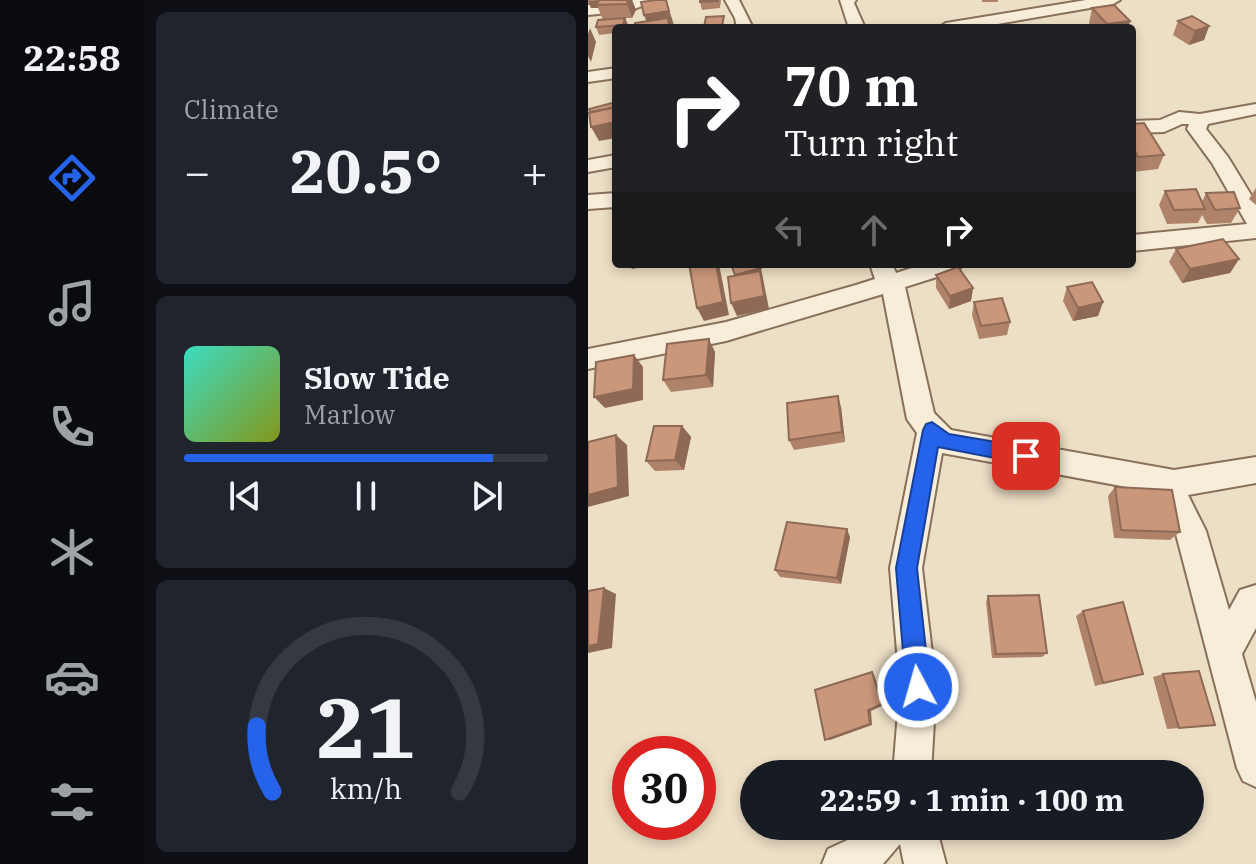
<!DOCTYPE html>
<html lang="en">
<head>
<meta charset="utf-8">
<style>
  :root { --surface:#171b24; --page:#20242c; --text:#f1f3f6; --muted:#9ea1a6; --line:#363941; --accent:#2563eb }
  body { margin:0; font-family:"IBM Plex Serif",serif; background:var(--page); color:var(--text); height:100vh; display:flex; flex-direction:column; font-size:30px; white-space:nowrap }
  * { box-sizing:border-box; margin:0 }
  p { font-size:26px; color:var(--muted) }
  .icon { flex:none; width:44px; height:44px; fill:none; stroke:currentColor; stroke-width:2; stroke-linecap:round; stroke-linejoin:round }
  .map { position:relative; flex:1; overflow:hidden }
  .panel { display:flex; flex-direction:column; gap:12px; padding:12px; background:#0d0f14; width:444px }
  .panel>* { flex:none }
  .banner { position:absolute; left:24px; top:24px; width:524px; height:244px; border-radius:8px; box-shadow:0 4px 12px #0003; background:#202124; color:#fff; overflow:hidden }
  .speed { position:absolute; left:24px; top:736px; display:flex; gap:16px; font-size:40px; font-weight:700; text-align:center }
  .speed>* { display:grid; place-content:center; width:104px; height:104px; border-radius:50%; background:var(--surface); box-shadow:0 4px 12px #0003; line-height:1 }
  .speed .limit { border:12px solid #d22; background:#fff; color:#111 }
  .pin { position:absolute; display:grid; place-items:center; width:68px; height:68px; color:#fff; margin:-34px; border-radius:16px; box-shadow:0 4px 12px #0006 }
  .me { position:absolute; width:88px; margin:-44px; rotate:354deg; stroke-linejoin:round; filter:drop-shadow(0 0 6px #0008) }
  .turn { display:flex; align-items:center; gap:28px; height:168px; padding:0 40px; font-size:36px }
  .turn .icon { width:104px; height:104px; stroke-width:2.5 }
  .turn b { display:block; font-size:56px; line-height:68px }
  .lanes { display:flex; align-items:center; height:76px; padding:0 40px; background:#0003; justify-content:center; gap:40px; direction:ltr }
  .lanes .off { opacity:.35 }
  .big { font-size:60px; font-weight:700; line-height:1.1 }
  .panel .widget { flex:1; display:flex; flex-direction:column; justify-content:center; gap:12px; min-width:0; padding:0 28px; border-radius:12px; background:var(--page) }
  .panel .dial { align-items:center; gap:0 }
  .dial svg { height:208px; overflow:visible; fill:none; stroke:var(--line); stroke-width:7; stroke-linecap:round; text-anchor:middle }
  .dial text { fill:var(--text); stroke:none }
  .song { display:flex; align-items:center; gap:24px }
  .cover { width:96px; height:96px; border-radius:12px; background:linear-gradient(135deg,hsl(170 70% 55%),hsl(70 70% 35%)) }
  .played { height:8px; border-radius:4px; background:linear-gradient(90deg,var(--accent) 85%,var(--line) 85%) }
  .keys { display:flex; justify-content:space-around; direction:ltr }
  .heat { display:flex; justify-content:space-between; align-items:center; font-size:44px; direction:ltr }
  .trip { position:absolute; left:152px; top:760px; width:464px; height:80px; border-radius:40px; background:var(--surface); box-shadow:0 4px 12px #0003; font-weight:700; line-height:80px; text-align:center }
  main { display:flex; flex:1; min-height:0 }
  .tab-bar { display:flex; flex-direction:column; width:144px; justify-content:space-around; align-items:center; background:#090b0e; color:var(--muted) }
  .tab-bar .icon { width:56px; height:56px }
  .tab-bar .on { color:var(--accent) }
  .tab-bar b { font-size:36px; color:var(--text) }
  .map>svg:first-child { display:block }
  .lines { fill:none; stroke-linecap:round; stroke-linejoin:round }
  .minor-casing { stroke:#88705b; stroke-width:4 }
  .minor { fill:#f8edd8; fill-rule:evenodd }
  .wall { fill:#af826a }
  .shaded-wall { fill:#8e6a56 }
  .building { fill:#cb977b; stroke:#8e6a56; stroke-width:2 }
  .route { fill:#2563eb; stroke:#184099; stroke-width:2 }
</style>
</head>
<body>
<main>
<nav class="tab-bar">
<b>22:58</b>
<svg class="icon on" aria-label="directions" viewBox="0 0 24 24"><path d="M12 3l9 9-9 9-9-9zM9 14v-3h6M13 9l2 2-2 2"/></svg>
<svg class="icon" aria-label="music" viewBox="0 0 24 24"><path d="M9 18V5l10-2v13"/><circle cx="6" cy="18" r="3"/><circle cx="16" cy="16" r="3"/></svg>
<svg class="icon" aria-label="phone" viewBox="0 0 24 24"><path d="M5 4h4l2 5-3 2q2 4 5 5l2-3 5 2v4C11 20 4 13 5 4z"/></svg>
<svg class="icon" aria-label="climate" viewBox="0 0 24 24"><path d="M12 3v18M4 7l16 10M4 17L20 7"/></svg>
<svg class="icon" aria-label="car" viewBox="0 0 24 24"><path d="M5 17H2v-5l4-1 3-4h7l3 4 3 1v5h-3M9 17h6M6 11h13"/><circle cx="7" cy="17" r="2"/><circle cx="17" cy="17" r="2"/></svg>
<svg class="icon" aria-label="filters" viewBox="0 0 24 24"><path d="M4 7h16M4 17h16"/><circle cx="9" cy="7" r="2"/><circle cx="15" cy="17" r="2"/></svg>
</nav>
<section class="panel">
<div class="widget"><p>Climate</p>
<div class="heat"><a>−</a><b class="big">20.5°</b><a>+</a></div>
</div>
<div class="widget">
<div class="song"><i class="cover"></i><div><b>Slow Tide</b><p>Marlow</p></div></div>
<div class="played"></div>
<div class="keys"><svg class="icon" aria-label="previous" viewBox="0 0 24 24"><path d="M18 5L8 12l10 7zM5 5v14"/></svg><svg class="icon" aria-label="pause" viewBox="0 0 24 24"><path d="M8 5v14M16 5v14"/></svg><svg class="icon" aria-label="next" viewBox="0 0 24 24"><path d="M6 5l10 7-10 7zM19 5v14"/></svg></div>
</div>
<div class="widget dial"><svg viewBox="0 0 100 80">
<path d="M14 69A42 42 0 1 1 86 69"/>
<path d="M14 69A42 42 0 0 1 8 44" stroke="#2563eb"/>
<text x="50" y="56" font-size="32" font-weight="700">21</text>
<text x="50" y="72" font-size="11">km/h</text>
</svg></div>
</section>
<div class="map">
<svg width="668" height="864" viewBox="0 0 668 864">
  <rect width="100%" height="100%" fill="#eddfc5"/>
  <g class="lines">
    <g class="minor-casing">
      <g id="minor">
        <polygon points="46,0 70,0 41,11 0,15 0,5"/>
        <polygon points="137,0 151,0 165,28 149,28 147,18"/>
        <polygon points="252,0 268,0 266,3 277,28 261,28"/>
        <polygon points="498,0 532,0 525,4 386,28 350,28 358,23"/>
        <polygon points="28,68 28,78 0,82 0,72"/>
        <polygon points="668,104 668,114 620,124 618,129 640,157 668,203 668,238 544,251 544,235 659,224 624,163 599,129 601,124 594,124 576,132 544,133 544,121 572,120 591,112 612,114"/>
        <polygon points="28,155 28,167 0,172 0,160"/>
        <polygon points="28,193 28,207 0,209 0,195"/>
        <polygon points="282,264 304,264 308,273 336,264 374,264 371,270 317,287 346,413 363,430 586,470 668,457 668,483 600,495 618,531 641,610 652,590 668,585 668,628 654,654 668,702 668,787 655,781 649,768 588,534 566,492 354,453 334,568 348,687 343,774 305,774 312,687 302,568 329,433 319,419 295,294 138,341 0,369 0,349 138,322 268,285 287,279"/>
        <polygon points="275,826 348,826 358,864 316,864 312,844 295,864 234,864 240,849 264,838"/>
      </g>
    </g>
    <use href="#minor" class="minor"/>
  </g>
  <g class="wall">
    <polygon points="0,0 44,0 48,10 44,18 37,18 40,25 39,28 28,28 28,33 11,35 8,27 15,20 10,8 3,8"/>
    <polygon points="133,0 132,8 114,10 112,2"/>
    <rect x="394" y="0" width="16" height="2"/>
    <polygon points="504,8 542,21 540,28 506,28 501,23"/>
    <polygon points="590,21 621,26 616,40 601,45 585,35"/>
    <polygon points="544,124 576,155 570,169 545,172"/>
    <polygon points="668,188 668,205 661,199"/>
    <polygon points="577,191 614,202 618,193 652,208 643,223 619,224 614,215 610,223 579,224 571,205"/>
    <polygon points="588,249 651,259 642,273 594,283 581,262"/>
    <polygon points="348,275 385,288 383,301 361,309 348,288"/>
    <polygon points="479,287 515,302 510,316 485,321 475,301"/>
    <polygon points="386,302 422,322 419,335 391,339 384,315"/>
    <polygon points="127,352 125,387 83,392 75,380"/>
    <polygon points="253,407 257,442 206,450 201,440"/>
    <polygon points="94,426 103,437 96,470 67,471 58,461"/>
    <polygon points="527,487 592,532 582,540 526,538 520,496"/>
    <polygon points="262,537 253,584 192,577 187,570"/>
    <polygon points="400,596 459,653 454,657 404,658 398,602"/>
    <polygon points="495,611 555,674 507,686 488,616"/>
    <polygon points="575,674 591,728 579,729 565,677"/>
  </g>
  <g class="shaded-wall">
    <polygon points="28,0 27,6 26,5 9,5 10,8 3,8 0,1"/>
    <polygon points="40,0 44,0 48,10 44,18 39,4"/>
    <polygon points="78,0 86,25 83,26 83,28 61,28 56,15"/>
    <polygon points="37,18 40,25 39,28 36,28 35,25"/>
    <polygon points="542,21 540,28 518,28 519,24"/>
    <polygon points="621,26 616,40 601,45 607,31"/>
    <polygon points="2,28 8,42 3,62 0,56 0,34"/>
    <polygon points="28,122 28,138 11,141 3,127"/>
    <polygon points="651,259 642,273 594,283 602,269"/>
    <polygon points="40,264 70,264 44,269"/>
    <polygon points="128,264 131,264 141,315 116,321 109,308"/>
    <polygon points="173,268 181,309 149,316 143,303 147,275"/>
    <polygon points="385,288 383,301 361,309 362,296"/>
    <polygon points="515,302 510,316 485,321 490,308"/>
    <polygon points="121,339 127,352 125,387 118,375"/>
    <polygon points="46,355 55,367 55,400 17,408 6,397"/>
    <polygon points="250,396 253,407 257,442 254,432"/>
    <polygon points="94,426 103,437 96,470 87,460"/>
    <polygon points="28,435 39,445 41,496 0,507 0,495"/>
    <polygon points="259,529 262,537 253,584 249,578"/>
    <polygon points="16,588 28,594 24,648 0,653 0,646"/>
    <polygon points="284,672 286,675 296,705 283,711 284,725 242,740 237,740 280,710"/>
  </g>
  <g class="building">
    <polygon points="11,0 40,0 39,4 9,5"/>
    <polygon points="68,0 78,0 81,11 56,15 53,2"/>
    <polygon points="112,0 130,0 130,1 112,2"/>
    <polygon points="526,5 542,21 519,24 504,8"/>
    <polygon points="136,16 134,26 116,27 118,17"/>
    <polygon points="604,16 621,26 607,31 590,21"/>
    <polygon points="37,18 35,25 8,27 10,20"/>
    <polygon points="80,18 81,28 48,28 47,23"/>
    <polygon points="439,25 443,28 425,28"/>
    <polygon points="28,102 28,107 2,112 1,109"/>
    <polygon points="28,107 28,122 3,127 1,113"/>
    <polygon points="556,123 576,155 550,157 544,146 544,124"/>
    <polygon points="608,189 617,209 586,210 577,191"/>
    <polygon points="646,192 652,208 627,210 618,193"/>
    <polygon points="635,239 651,259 602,269 588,249"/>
    <polygon points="101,264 128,264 135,302 109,308"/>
    <polygon points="143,264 172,264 173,268 147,275"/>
    <polygon points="370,267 385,288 362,296 348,275"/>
    <polygon points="172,271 176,296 143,303 140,277"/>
    <polygon points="504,282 515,302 490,308 479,287"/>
    <polygon points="414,298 422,322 393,326 386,302"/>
    <polygon points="121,339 118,375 75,380 79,344"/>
    <polygon points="46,355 45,389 6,397 8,362"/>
    <polygon points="250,396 254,432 201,440 199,403"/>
    <polygon points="66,426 94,426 87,460 58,461"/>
    <polygon points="28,435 30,487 0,495 0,442"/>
    <polygon points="527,487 584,490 592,532 533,530"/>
    <polygon points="199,522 259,529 249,578 187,570"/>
    <polygon points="16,588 10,644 0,646 0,591"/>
    <polygon points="451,595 459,653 408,654 400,596"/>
    <polygon points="535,602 555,674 515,683 495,611"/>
    <polygon points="611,671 627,725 591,728 575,674"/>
    <polygon points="284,672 294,704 280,710 282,724 237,740 227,690"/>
  </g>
  <polygon class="route" points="344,422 361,434 438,447 445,450 448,456 445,461 438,464 350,447 329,568 342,687 338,695 330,699 322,695 318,687 308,568 335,430 338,424"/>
</svg>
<div class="speed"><div class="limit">30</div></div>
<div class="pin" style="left:438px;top:456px;background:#d93025"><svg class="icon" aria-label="arrive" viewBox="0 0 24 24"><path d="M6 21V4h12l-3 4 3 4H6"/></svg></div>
<svg class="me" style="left:330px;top:687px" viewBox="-20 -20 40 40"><circle r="17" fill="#2563eb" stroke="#fff" stroke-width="3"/><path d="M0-11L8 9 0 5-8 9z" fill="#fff"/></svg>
<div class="trip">22:59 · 1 min · 100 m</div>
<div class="banner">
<div class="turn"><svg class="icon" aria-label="right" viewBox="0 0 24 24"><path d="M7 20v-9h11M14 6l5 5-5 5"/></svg><div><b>70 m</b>Turn right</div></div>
<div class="lanes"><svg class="icon off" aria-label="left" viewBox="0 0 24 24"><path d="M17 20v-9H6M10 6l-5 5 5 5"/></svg><svg class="icon off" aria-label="ahead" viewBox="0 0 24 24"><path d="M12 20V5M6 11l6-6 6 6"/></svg><svg class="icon" aria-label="right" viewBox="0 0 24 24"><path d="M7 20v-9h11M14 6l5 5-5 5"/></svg></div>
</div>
</div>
</main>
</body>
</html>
